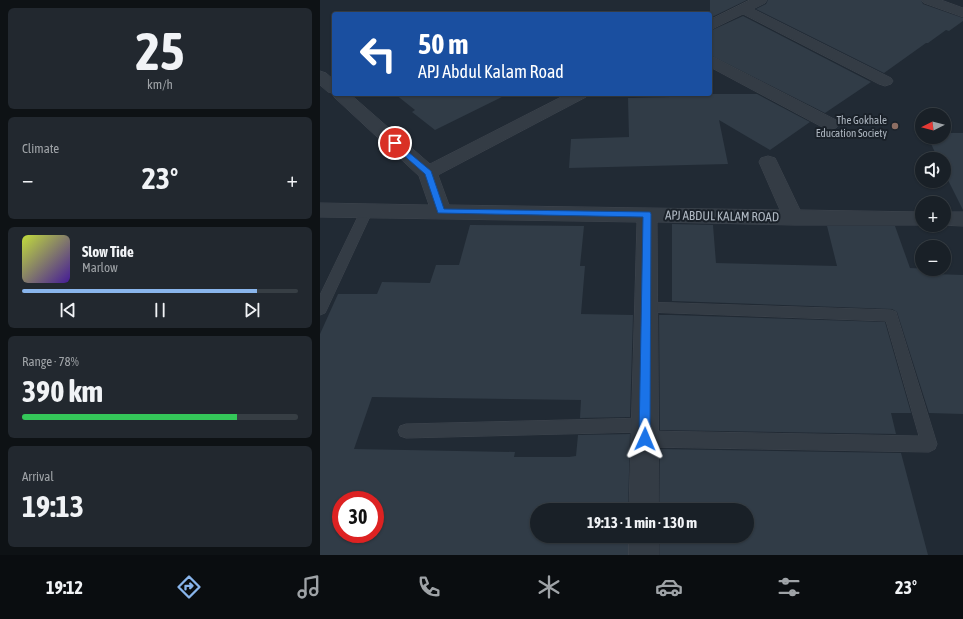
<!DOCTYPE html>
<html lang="en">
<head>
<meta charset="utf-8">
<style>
  :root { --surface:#192027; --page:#22282f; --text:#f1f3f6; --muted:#9fa3a7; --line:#373e44; --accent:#89b5ec }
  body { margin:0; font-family:"Asap Condensed",sans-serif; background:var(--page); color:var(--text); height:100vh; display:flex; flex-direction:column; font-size:15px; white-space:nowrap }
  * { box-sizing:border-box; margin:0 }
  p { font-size:13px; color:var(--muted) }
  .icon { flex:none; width:22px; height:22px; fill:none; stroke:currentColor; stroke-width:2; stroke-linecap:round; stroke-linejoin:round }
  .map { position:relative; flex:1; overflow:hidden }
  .side { display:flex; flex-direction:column; gap:8px; padding:8px; background:#0e1215; width:320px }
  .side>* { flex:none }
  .guide { position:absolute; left:12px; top:12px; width:380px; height:84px; border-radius:4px; box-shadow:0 1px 3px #0004,0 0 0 1px var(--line); background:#1a4fa0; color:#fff; overflow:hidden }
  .needle { width:26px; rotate:264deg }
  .tools { position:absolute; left:595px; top:108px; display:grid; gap:8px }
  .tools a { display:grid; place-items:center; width:36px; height:36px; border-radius:50%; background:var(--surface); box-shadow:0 1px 3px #0004,0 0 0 1px var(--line); font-size:20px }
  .speed { position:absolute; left:12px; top:491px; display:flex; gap:8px; font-size:20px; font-weight:700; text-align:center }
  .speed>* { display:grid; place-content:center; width:52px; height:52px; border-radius:50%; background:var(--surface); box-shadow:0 1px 3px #0004,0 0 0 1px var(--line); line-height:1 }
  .speed .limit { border:6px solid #d22; background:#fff; color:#111 }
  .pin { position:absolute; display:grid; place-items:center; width:34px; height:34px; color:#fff; margin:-17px; border:2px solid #fff; border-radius:50%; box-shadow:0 1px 4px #0007 }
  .me { position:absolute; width:44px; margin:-22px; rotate:1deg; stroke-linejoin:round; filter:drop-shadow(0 0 3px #0008) }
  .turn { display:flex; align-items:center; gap:14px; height:84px; padding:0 20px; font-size:18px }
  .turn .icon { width:52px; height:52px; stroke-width:2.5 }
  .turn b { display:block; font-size:28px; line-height:34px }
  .big { font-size:30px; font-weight:700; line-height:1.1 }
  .side .card { flex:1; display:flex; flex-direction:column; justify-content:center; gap:6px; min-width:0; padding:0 14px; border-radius:6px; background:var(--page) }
  .side .dial { align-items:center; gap:0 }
  .dial b { font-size:52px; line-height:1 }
  .song { display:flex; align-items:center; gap:12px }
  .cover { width:48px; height:48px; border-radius:6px; background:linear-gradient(135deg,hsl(70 70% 55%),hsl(260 70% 35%)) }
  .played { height:4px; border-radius:2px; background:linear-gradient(90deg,var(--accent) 85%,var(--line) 85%) }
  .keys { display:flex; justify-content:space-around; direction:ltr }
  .heat { display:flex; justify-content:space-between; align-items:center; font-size:22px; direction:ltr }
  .charge { height:6px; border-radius:3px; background:linear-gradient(90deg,#34c759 78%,var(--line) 0) }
  .trip { position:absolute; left:210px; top:503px; width:224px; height:40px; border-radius:20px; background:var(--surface); box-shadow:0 1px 3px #0004,0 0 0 1px var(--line); font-weight:700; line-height:40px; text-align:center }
  .dock { display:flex; height:64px; justify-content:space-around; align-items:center; background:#0a0d10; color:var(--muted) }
  .dock .icon { width:28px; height:28px }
  .dock .on { color:var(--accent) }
  .dock b { font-size:18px; color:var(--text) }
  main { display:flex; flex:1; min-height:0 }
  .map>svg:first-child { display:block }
  .building { fill:#313c47; fill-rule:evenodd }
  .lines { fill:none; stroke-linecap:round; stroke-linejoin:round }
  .service-casing { stroke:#3e454e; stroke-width:1 }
  .minor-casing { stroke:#3e454e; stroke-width:1 }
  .service { fill:#343c45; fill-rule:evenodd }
  .minor { fill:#343c45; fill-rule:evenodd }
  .route { fill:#1a73e8; stroke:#114b97 }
  .education-dot { fill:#8d6e63; stroke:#1a2129; stroke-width:1.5 }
  .labels { text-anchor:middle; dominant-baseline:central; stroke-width:4; stroke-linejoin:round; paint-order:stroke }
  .far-poi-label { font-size:11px; fill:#aeb7c1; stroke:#1a2129; text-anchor:end }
  .street-label { font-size:13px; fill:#aeb7c1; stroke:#1a2129 }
</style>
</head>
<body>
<main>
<section class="side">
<div class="card dial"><b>25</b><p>km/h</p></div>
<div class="card"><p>Climate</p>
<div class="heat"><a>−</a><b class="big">23°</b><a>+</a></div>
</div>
<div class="card">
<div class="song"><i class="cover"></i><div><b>Slow Tide</b><p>Marlow</p></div></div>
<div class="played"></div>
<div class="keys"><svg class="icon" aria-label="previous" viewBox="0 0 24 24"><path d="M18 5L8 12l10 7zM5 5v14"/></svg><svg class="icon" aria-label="pause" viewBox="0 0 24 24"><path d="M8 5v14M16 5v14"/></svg><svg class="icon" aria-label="next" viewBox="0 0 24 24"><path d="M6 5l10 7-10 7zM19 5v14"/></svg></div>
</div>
<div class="card"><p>Range · 78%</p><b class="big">390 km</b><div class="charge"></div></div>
<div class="card"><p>Arrival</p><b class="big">19:13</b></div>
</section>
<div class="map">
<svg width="643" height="555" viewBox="0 0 643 555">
  <rect width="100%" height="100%" fill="#212a34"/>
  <g class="building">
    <polygon points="390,0 427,0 390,18"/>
    <polygon points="448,0 601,0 603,4 643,18 643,21 629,31 626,30 608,43 606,43 564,73 436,9 446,4"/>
    <polygon points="423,16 551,82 505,113 390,55 390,31"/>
    <polygon points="75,94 188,94 115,130 92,112 95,110"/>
    <polygon points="352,94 437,94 490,122 450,150 399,120 408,164 249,168 251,139 309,137 308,98 351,97 354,95"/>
    <polygon points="624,133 643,133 643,210 624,172 624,159 618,159 608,137 624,137"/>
    <polygon points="352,224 393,225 396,263 517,266 507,226 575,226 590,268 612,269 614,274 643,275 643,414 609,413 577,312 572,309 352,301"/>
    <path d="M150,225L264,226L260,266H265L261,314L313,315L310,417L260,418L261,400L52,397L34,449L195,452L194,457H249L256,456L258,435L310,434L308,510H217V536H308V555H0V334L18,294H57L62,282L110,283L116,265H139ZM21,500H55V534H21Z"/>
    <polygon points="339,315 352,315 565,322 591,413 571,413 576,434 340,430"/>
    <polygon points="340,449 581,453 608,555 340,555 340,536 427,536 427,510 340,510"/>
  </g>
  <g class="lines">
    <g class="service-casing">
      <g id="service">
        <polygon points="47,206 51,207 53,210 7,309 5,313 0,315 0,295 41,210 43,207"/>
        <polygon points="325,302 571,310 576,312 617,444 615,449 609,452 325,447 319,444 317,439 319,434 322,432 86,438 80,436 78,431 80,426 86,424 325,418 331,420 333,425 331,430 327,431 599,436 566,321 325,312 320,311 318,307 320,303"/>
      </g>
    </g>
    <g class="minor-casing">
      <g id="minor">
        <polygon points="430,0 447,0 445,3 433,9 571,78 573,81 571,84 565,86 559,84 423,14 390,30 390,20"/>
        <polygon points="602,0 621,0 643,8 643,17 604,3"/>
        <polygon points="390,56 395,58 516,120 519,124 516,128 510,129 504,128 390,67"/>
        <polygon points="0,71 6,73 14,80 14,94 30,94 110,164 247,94 268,94 266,97 118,175 129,205 460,210 439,162 441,158 448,156 455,158 457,162 480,210 602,212 602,225 606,225 474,225 337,222 339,510 309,510 317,222 0,217 0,203 109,205 99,176 14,97 12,93 8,92 0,85"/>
        <polygon points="624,212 643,212 643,226 620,225 624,225"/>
        <rect x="309" y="536" width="30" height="19"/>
      </g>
    </g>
    <use href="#service" class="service"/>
    <use href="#minor" class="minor"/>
  </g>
  <polygon class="route" points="75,141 111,171 124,209 330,212 331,214 330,439 329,443 325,444 321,443 319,439 323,217 118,213 105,174 72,145 72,142"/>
  <circle class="education-dot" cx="575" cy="126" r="4"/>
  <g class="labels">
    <g class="far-poi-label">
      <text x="567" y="120">The Gokhale<tspan x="567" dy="13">Education Society</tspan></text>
    </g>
    <g class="street-label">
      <text transform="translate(402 216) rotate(1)">APJ ABDUL KALAM ROAD</text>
    </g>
  </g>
</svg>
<div class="tools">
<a><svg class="needle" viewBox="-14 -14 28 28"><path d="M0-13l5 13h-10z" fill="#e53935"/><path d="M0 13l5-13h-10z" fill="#9fa3a7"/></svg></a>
<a><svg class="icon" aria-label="sound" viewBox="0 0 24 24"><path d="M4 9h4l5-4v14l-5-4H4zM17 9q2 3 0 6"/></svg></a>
<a>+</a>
<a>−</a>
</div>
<div class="speed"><div class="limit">30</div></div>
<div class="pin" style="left:75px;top:143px;background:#d93025"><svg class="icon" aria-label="arrive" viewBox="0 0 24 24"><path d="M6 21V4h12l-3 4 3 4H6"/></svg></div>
<svg class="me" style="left:325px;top:439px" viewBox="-20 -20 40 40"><path d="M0-17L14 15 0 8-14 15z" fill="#1a73e8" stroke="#fff" stroke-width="4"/></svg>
<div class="trip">19:13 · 1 min · 130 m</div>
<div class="guide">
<div class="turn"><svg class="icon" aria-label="left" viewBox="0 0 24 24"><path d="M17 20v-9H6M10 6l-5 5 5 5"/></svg><div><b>50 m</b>APJ Abdul Kalam Road</div></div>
</div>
</div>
</main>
<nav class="dock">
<b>19:12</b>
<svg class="icon on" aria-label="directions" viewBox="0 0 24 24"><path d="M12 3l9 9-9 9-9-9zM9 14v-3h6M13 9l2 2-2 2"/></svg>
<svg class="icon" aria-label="music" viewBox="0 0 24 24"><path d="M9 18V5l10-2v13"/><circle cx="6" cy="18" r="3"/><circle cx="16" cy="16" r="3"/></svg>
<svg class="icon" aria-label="phone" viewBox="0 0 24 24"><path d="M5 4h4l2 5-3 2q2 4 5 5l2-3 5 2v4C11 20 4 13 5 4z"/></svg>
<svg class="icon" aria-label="climate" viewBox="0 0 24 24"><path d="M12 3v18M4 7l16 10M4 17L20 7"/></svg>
<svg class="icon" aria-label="car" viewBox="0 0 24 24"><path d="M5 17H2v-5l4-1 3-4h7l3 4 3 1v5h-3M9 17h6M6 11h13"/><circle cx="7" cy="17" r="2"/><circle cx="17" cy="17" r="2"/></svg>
<svg class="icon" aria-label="filters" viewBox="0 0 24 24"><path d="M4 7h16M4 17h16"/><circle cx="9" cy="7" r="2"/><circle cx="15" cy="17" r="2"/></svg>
<b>23°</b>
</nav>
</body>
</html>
